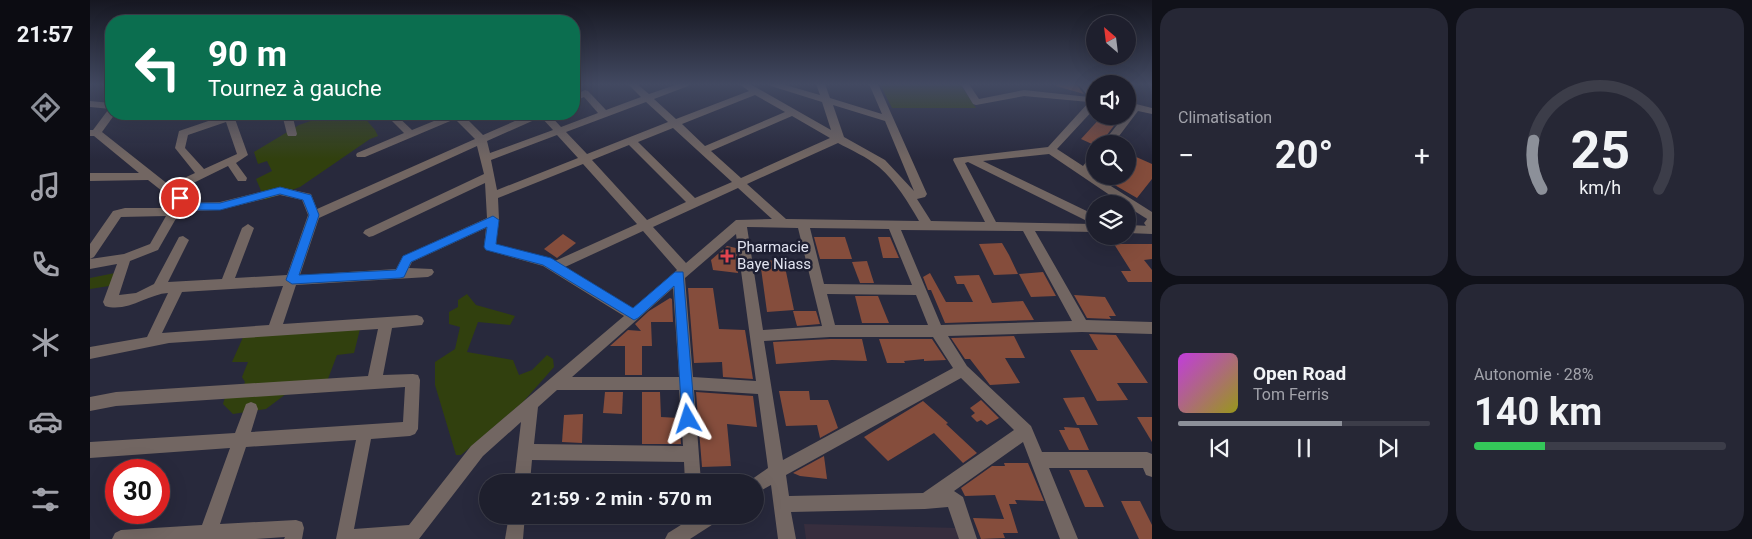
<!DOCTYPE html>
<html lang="fr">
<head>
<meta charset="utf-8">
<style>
  :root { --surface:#1e1f2d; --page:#262735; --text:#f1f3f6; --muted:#a1a2aa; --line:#3c3d49; --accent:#8c9099 }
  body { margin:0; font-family:Roboto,sans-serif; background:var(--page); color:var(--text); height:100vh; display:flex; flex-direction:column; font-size:19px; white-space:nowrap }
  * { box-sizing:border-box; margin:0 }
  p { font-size:16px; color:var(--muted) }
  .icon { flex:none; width:28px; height:28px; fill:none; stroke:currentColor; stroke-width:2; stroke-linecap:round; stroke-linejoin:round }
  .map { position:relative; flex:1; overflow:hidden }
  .drawer { display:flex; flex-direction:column; gap:8px; padding:8px; background:#101119; width:600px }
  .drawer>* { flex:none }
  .hud { position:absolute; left:15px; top:15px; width:475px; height:105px; border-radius:20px; box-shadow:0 5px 20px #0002,0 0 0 1px var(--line); background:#0b6e4f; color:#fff; overflow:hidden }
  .needle { width:32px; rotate:332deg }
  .tools { position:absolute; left:996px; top:15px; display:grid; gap:10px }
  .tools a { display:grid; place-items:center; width:50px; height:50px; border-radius:50%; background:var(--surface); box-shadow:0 5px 20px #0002,0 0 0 1px var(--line); font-size:25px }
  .speed { position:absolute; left:15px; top:459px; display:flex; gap:10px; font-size:25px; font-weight:700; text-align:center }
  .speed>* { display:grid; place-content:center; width:65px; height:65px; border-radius:50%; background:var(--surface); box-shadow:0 5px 20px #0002,0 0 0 1px var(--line); line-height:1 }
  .speed .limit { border:8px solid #d22; background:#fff; color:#111 }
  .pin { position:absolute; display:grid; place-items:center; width:42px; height:42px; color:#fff; margin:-21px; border:2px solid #fff; border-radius:50%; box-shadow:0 1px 5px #0007 }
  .me { position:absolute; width:55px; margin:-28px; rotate:354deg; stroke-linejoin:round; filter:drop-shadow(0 0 4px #0008) }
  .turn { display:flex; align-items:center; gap:18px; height:105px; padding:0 20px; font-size:22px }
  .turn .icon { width:65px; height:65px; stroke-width:2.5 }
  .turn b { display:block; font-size:35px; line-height:42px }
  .big { font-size:38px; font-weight:700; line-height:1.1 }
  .drawer .card { flex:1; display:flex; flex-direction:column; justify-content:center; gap:8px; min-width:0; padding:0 18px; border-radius:20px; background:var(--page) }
  .drawer .dial { align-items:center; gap:0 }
  .dial svg { height:130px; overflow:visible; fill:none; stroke:var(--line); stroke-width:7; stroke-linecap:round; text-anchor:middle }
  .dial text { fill:var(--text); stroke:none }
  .song { display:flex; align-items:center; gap:15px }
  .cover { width:60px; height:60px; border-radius:8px; background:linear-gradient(135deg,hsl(290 70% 55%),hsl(60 70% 35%)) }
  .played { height:5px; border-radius:2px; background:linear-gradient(90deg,var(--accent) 65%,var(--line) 65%) }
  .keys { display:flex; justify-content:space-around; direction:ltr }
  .heat { display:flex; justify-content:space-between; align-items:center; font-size:28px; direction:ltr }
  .charge { height:8px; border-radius:4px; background:linear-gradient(90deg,#34c759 28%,var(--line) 0) }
  .drawer .tiles { flex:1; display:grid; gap:8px; grid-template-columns:repeat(2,1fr) }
  .trip { position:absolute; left:389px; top:474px; width:285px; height:50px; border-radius:25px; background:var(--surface); box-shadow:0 5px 20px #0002,0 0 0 1px var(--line); font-weight:700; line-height:50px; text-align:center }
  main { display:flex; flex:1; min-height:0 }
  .menu { display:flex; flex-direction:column; width:90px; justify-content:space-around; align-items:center; background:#0c0c12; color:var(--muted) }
  .menu .icon { width:35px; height:35px }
  .menu .selected { color:var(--accent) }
  .menu b { font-size:22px; color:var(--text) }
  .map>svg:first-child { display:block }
  .education { fill:#372e3e }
  .green { fill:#31400e }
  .building { fill:#854d3c }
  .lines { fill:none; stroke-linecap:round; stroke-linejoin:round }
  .minor { fill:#726662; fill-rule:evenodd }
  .tertiary { fill:#726662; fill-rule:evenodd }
  .route { fill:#1a73e8; stroke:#114b97 }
  .health-dot { fill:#e0444e; stroke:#1e1f32; stroke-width:2 }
  .labels { text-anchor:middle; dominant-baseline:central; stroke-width:5; stroke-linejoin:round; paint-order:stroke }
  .poi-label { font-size:15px; fill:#e1e3f0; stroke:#1e1f32; text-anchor:start }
</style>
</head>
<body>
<main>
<nav class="menu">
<b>21:57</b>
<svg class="icon selected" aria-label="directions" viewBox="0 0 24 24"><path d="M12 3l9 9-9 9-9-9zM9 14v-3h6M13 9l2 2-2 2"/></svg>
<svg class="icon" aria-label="music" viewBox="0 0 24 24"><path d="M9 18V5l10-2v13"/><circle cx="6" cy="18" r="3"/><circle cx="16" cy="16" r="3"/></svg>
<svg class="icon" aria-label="phone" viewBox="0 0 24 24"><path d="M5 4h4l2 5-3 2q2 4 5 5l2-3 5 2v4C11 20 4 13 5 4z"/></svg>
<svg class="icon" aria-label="climate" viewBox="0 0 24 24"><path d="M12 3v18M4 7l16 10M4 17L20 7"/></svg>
<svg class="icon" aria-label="car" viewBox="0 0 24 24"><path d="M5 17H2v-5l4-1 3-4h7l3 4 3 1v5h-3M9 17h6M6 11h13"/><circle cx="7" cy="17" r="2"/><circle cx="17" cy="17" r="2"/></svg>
<svg class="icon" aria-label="filters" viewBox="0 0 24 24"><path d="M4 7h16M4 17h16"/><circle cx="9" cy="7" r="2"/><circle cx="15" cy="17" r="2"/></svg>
</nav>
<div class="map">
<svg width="1062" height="539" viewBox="0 0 1062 539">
  <rect width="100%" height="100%" fill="#28293c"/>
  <polygon class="education" points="714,524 868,528 871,539 716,539"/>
  <g class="green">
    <polygon points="790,84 870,84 886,108 802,108"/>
    <polygon points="241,114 273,116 285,130 288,136 280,139 210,187 175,200 166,179 182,171 177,161 168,164 164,152 209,125"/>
    <polygon points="25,273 19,286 0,289 0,278"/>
    <polygon points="377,294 386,305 425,316 420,325 388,322 377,352 423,360 429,375 442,370 457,355 463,359 464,367 433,402 371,455 366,455 345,385 345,362 365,349 370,327 359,324 359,312 368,307 368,300"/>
    <polygon points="270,329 264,353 247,355 233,392 196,394 176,409 143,414 133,404 135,397 149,397 155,382 152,377 158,362 142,362 154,335"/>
  </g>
  <g class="building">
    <polygon points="967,84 986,84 994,94 966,86"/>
    <polygon points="1012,116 1023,116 1029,119 1010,144 1002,144 991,139"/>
    <polygon points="1044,156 1062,164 1062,179 1047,198 1023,184 1029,176 1038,176 1038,166"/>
    <polygon points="473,234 486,243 467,258 454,249"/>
    <polygon points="724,237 755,237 762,259 730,259"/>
    <polygon points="788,237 800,237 809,258 793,258"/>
    <polygon points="912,243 919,255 928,274 904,275 889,244"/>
    <polygon points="1024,244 1062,244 1062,259 1054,260 1062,270 1062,282 1038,282 1031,271 1041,271"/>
    <polygon points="637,246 646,248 648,273 623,270 621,260"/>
    <polygon points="688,260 689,262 694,262 704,310 677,312 670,261"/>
    <polygon points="777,261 784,283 770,283 762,262"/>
    <polygon points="953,272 966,296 941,297 929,274"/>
    <polygon points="840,273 856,302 883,302 874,284 867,284 864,276 889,275 902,303 933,301 944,320 855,323 841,290 838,290 833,277"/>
    <polygon points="598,288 623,288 629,329 655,330 663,379 633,377 632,362 604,363"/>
    <polygon points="984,295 1015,297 1026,316 1019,316 1021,319 997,318"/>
    <polygon points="765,296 788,296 799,323 772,323"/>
    <polygon points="580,298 582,299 583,322 561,322 562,346 552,346 552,375 535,375 535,346 520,346 538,330 551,331 545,324 559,311"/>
    <polygon points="703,311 726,311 730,324 707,326"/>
    <polygon points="999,334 1026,335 1058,383 1027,383 1038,400 1007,401 980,350 1008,350"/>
    <polygon points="924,336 935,358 915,358 930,383 900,385 880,359 875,359 861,338"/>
    <polygon points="740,339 772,339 777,361 742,360 686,364 683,342"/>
    <polygon points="789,339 842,339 856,360 834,361 834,359 814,361 815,363 797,363"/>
    <polygon points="689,391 719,391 720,400 738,400 748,428 730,438 727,425 696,426"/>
    <polygon points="515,392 533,392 532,414 513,413"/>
    <polygon points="552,392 570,392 571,417 589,418 591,444 552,444"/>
    <polygon points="606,392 663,396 667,427 637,424 641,466 612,467"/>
    <polygon points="994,397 1008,425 987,425 973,398"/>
    <polygon points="891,400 909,418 897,425 891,420 887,422 881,416 885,413 880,408"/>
    <polygon points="833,401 858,423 856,424 887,453 873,463 844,433 798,461 774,437"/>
    <polygon points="493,414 492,443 472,442 474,415"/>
    <polygon points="1047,417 1062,417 1062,442"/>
    <polygon points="974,427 989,428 999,450 979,450 969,430 975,430"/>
    <polygon points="734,456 737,479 710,476 703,473"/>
    <polygon points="914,463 938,463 954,501 925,500 927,504 919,504 928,533 913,533 915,538 891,539 883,518 914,519 905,495 875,496 871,488 902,466 915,466"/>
    <polygon points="979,470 997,470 1014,507 995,507"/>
    <polygon points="1031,501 1050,501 1062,525 1062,539 1049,539"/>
  </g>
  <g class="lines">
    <g class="minor">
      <path d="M538,84H547L559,94L588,84H599L598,86L564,99L586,119L659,91L649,84H660L741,130L732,102L681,86L680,84H692L730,95L726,84H735L740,98L792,114L779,84H788L837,194L835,197L827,199L841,221L895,222L863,160L864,158L958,147L999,102L934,96L886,105L883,104L871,84H879L889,99L934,90L999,97L988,84H998L1005,92V108L967,149L993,166L1001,156L1005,155V165L1000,171L1005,176L1062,212V222L1038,207V204H1033L959,154L893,161L1005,215V232L945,231L996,320L1062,322V334L992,332L858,336L877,366L941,426L952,452H1057L1062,454V477L1056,475L1053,468H959L988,539H970L933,442L864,491L873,497L887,539H869L858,507L835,509L701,512L706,539H688L681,485L665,494V482H658L678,468L668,394L604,390L611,482H595L594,462L442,460L440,482H424L431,422L393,456L329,539H246L266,440L156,447L130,524L206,520L212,522L214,528L212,539H194L195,537L166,539H22L25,533L31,530L112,525L140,448L0,458V442L145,433L156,404L161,402L166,404L168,409L161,432L313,422L315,387L26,406L0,411V397L26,392L278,376L288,329L79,343L0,359V347L57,337L78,293C58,294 37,313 15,306L13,302L27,264L0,269V259L34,254L60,244L76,216L31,217L4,257L0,259V244L23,211L35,208H84L91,206L58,180L0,181V173H49L4,136H0V130H3L18,110L21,109V114H25L12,132L79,185L105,173L85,148L89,131L136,115L154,114L145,119L158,155L146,163L157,178L156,181H148L138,166L87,191L102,203L130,202L190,187L221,194L227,209L385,139L365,119L275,157H267L266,155L267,153L314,133L295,114H305L322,130L361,114H374L373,115L393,135L441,114H459L471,127L508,113L494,97L484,101V95L495,90L498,91L516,110L551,97ZM665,95L695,112L615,146L592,124ZM556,102L578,122L497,154L476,132ZM743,105L795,121L824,191L795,160L754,137ZM702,116L740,138L651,178L621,151ZM451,117L463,130L400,153L397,141ZM136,122L147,154L114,169L95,148L98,135ZM583,128L642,182L605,198L548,142ZM467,135L488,158L407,190L401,160ZM748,143C761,150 777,157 789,167C806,182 818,202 829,221L696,219L657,184ZM539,145L596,202L557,220L502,160ZM387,146L394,174L275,230L273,233L279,237L283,236L395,183L397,218L313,256L306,269L210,275L229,218ZM878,162L1001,223L1003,224L906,222L875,163ZM493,164L547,224L465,261L406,244L409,220L408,198ZM648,188L682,219L646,220L596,263L563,227ZM190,195L212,200L218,215L197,275L145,278L164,228L158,224L152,228L132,279L78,282L99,240L93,236L89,237L64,284L46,293L29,295L40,261L68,250L88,215L100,211L130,210ZM657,227L708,228L732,326L673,330ZM396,228L394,247L396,250L453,266L534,316L381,446L319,525L264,529L281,439L320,436L325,434L328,429L330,380L328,375L323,374L293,375L302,328L332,325L334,321L332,317L327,315L193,324L206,285L338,277L342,275L344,272L342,269L319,268L322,262ZM720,228L799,229L822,285L734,284ZM811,230L933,231L982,321L851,325ZM553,231L587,270L543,308L475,267ZM646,234L666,381L603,377L595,278ZM193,286L179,325L72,333L92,292ZM583,288L589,377H482ZM737,294L826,295L838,325H745ZM740,337H843L863,368L693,460L674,341ZM871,378L924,430L833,493L699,496L696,475ZM467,390H589L593,446L444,444L448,407Z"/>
      <polygon points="0,101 21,103 21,109 0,107"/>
      <polygon points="1038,102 1062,108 1062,114 1048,111 1023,144 1012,144 1034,116 1038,116 1040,108 1038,108"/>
      <polygon points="192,114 202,114 207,134 206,136 198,136 197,134"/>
      <polygon points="1038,225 1062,226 1062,234 1038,233"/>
      <polygon points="419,515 435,515 433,539 415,539"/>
      <polygon points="607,515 630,515 628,521 600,539 575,539 578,533"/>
    </g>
    <polygon class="tertiary" points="1062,217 1062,230 1058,229 1054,223 1058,218"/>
  </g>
  <linearGradient id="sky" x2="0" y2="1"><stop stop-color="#161721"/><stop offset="0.53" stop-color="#424961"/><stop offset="1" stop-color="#424961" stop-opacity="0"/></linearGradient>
  <rect width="1062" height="159" fill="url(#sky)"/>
  <polygon class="route" points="190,187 221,195 229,215 209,275 306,270 313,256 403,216 409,220 406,244 461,258 543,308 585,272 593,272 605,419 603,423 598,425 594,423 592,419 584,286 548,318 544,320 453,265 396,250 394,247 397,227 321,262 314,277 310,278 202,284 196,280 219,215 213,200 190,194 130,210 100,210 85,198 90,194 102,203 130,203"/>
  <path class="health-dot" d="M634.5 248.5h5v5h5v5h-5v5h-5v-5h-5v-5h5z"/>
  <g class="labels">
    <g class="poi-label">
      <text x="647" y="247">Pharmacie<tspan x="647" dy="17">Baye Niass</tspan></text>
    </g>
  </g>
</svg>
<div class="tools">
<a><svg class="needle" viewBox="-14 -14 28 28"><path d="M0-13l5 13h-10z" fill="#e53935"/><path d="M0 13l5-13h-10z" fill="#a1a2aa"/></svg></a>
<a><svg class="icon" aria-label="sound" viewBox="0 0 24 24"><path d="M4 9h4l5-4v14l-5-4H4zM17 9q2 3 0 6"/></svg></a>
<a><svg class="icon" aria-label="search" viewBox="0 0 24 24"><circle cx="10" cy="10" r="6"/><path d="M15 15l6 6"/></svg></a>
<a><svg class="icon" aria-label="layers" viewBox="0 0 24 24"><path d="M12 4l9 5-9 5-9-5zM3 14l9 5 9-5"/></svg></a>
</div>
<div class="speed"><div class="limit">30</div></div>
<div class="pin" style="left:90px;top:198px;background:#d93025"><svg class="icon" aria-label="arrive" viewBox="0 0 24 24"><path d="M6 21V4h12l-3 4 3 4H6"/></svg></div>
<svg class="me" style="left:598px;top:419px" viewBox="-20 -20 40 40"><path d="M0-17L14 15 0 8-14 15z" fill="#1a73e8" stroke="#fff" stroke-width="4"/></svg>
<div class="trip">21:59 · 2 min · 570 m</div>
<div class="hud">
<div class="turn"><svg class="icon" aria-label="left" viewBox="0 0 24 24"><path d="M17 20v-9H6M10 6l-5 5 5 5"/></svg><div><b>90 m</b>Tournez à gauche</div></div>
</div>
</div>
<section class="drawer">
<div class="tiles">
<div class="card"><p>Climatisation</p>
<div class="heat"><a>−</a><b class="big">20°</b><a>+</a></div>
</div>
<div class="card dial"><svg viewBox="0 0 100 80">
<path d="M14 69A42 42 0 1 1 86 69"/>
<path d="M14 69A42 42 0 0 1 9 39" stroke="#8c9099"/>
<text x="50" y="56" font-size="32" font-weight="700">25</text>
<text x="50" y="72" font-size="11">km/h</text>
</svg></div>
<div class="card">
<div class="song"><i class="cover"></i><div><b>Open Road</b><p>Tom Ferris</p></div></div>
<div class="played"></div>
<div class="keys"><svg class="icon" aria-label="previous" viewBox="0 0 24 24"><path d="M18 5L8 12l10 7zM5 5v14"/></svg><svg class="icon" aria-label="pause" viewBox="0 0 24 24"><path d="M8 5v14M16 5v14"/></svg><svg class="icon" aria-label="next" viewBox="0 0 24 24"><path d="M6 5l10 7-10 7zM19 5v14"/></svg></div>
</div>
<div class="card"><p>Autonomie · 28%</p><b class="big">140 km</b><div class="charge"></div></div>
</div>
</section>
</main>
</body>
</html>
